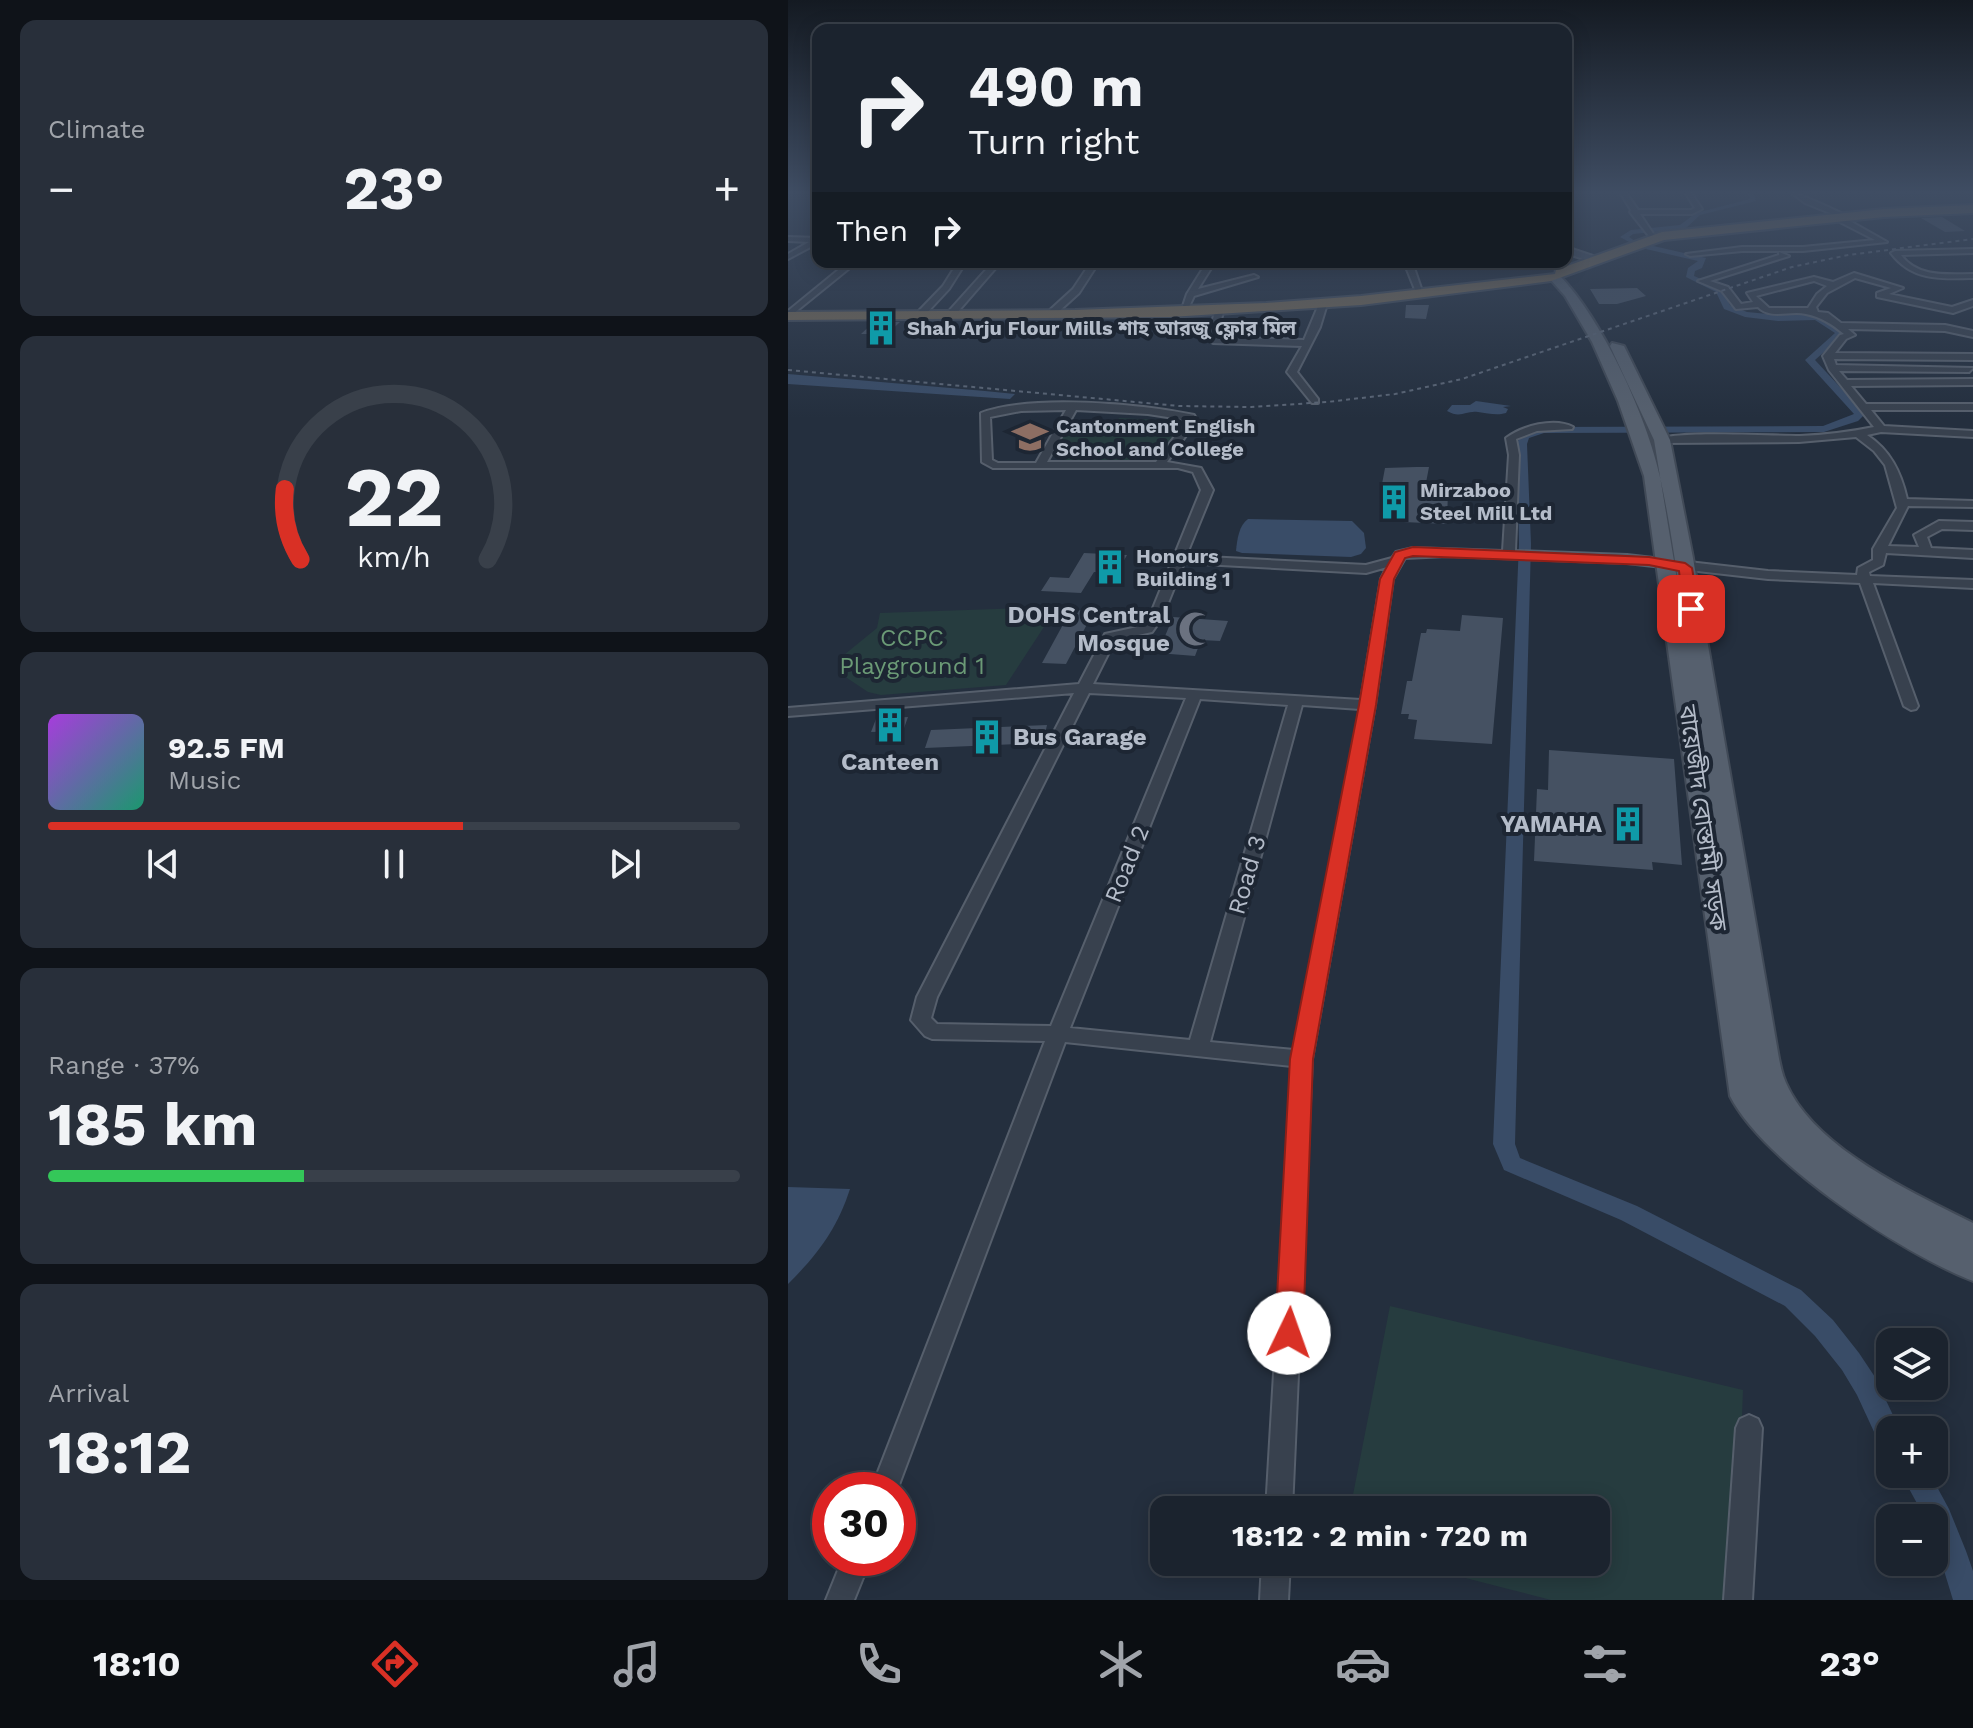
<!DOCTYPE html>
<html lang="en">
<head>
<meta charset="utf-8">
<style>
  :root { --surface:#1b232e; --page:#282f3a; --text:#f1f3f6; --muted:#a0a4aa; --line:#39404a; --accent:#d93025 }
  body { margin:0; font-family:"Work Sans","Noto Sans Bengali",sans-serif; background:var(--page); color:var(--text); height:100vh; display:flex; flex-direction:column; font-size:30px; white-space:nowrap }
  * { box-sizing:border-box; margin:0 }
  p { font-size:26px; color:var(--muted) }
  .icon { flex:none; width:44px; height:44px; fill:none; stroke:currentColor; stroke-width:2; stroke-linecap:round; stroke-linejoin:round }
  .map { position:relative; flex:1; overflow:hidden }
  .side { display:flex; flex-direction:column; gap:20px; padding:20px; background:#0f1319; width:788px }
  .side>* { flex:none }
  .top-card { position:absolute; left:24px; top:24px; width:760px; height:244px; border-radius:16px; box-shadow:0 4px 20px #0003,0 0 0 2px var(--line); background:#1b232e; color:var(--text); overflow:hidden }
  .controls { position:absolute; left:1088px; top:1328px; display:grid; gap:16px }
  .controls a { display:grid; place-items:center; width:72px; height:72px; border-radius:16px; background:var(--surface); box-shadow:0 4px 20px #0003,0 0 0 2px var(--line); font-size:40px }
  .speed { position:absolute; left:24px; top:1472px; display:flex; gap:16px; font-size:40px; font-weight:700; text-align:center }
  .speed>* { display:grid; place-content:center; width:104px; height:104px; border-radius:50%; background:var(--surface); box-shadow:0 4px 20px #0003,0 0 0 2px var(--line); line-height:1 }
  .speed .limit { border:12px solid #d22; background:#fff; color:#111 }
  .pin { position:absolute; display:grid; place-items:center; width:68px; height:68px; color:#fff; margin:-34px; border-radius:16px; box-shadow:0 4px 12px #0006 }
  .me { position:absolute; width:88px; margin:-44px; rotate:3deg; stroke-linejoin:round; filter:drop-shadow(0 0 6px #0008) }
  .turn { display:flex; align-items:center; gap:28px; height:168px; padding:0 24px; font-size:36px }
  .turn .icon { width:104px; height:104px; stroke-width:2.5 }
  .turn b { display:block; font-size:56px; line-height:68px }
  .then { display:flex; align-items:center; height:76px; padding:0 24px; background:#0003; gap:16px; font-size:30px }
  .big { font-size:60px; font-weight:700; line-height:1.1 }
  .side .card { flex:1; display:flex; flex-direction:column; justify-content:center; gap:12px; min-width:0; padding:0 28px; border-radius:16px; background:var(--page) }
  .side .dial { align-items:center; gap:0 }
  .dial svg { height:208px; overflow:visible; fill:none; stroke:var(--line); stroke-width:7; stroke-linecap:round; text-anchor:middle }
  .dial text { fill:var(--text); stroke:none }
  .song { display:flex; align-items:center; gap:24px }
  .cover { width:96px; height:96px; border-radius:12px; background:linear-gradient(135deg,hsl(280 70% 55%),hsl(160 70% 35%)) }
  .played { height:8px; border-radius:4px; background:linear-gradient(90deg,var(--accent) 60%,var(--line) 60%) }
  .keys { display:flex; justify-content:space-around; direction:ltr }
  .heat { display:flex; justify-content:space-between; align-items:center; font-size:44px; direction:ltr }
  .charge { height:12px; border-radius:6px; background:linear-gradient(90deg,#34c759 37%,var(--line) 0) }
  .trip { position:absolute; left:362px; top:1496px; width:460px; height:80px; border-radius:16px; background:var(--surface); box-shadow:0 4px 20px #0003,0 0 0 2px var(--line); font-weight:700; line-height:80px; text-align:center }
  .tab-bar { display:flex; height:128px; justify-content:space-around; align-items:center; background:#0b0e12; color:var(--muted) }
  .tab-bar .icon { width:56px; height:56px }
  .tab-bar .selected { color:var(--accent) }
  .tab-bar b { font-size:36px; color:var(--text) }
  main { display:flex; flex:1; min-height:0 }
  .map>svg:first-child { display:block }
  .green { fill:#263c3f }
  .water { fill:#394c67 }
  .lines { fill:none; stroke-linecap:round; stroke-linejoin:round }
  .canal { fill:#394c67; fill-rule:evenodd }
  .building { fill:#455162 }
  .street-casing { stroke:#565f6c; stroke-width:4 }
  .secondary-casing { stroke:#565f6c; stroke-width:4 }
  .primary-casing { stroke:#414a57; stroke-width:4 }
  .highway-casing { stroke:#434c59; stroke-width:4 }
  .street { fill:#38414e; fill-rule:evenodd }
  .secondary { fill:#465061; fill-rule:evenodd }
  .primary { fill:#56606e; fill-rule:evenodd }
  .highway { fill:#746855; fill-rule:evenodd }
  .rail { stroke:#5a6575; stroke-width:2; stroke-dasharray:4 4; stroke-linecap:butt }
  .route { fill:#d93025; stroke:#8d1f18; stroke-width:2 }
  .labels { text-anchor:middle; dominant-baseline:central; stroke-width:8; stroke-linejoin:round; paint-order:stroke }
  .far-poi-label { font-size:20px; font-weight:bold; fill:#b4bcc9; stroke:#1d2633; text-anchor:start }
  .poi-label { font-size:24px; font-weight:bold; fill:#b4bcc9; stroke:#1d2633; text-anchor:end }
  .park-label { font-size:24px; fill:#6b9a76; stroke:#1d2633 }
  .street-label { font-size:24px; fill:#b4bcc9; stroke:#1d2633 }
</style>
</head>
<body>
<main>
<section class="side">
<div class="card"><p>Climate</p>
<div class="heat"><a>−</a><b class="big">23°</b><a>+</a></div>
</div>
<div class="card dial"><svg viewBox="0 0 100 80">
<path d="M14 69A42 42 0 1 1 86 69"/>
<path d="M14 69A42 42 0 0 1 8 42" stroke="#d93025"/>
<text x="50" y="56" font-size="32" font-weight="700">22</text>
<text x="50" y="72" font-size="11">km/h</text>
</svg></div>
<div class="card">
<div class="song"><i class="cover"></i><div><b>92.5 FM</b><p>Music</p></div></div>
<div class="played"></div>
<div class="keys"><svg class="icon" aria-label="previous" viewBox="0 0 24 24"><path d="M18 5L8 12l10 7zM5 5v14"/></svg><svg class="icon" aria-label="pause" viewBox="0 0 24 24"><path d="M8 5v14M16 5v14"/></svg><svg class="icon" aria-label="next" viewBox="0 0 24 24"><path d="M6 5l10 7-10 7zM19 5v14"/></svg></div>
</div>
<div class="card"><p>Range · 37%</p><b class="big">185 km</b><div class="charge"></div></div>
<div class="card"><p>Arrival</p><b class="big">18:12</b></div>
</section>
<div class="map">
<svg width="1185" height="1600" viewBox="0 0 1185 1600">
  <rect width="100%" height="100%" fill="#242f3e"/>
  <g class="green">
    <polygon points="331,418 395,421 365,465 271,463 275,457 262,456 282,424 326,426"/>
    <polygon points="269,607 218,685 93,695 80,692 56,676 51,659 89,628 92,613"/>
    <polygon points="602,1306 955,1390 947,1600 763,1600 615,1562 808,1562 808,1510 562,1510"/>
  </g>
  <g class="water">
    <polygon points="0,374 197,391 227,394 222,399 0,384"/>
    <path d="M688,401L723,406L715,407L720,409L718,413C708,416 700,413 690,412C678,410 673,419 659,411L664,405H682Z"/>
    <path d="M460,519L564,521L576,533L578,548L573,554L563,557L454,553L448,551C449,540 451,525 460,519Z"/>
    <path d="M0,1187L62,1189C49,1229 30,1254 0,1284Z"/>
  </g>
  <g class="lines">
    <g class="canal">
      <polygon points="960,194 966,194 968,201 912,215 897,229 845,234 841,237 847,241 843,243 832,237 843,230 892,225 908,213 962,199"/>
      <polygon points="861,245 918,258 914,268 907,271 906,276 934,288 942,305 959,312 990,315 1029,314 1055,331 1055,335 1027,360 1077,414 1070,421 1036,432 756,433 741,438 739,444 743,544 727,1144 732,1158 849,1206 1013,1290 1045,1320 1071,1353 1087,1377 1112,1430 1102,1430 1102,1451 1093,1447 1069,1395 1054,1370 1027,1336 997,1306 833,1220 716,1170 705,1144 731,544 729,444 732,436 755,427 1035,426 1066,414 1017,360 1047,333 1027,320 990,321 957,317 936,309 928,292 898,277 900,268 910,261 858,249"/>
      <polygon points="1113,1474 1142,1474 1161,1509 1178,1551 1185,1571 1185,1600 1165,1600 1146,1538 1146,1518 1137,1518"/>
    </g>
  </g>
  <g class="building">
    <polygon points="1154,217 1177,231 1157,232 1133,218"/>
    <polygon points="849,288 858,296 829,304 811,304 802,289"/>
    <polygon points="618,305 641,305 638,319 617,318"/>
    <polygon points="86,322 112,322 99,334 73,334"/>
    <polygon points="628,467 641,467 637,488 660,489 659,524 593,521 600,484 594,484 597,468"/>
    <polygon points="296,553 339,555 329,573 306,572 293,593 253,591 262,577 281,578"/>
    <polygon points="283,610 306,611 278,664 254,663"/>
    <polygon points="674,615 715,618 704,744 626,739 629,720 620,719 621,714 613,714 619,681 624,681 633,633 638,633 639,629 672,631"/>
    <polygon points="385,617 440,621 432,641 413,640 407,656 370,653"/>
    <polygon points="120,717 115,731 83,732 88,719"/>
    <polygon points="259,725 255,743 137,748 143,730"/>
    <polygon points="761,750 886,759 894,865 864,862 865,870 746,861 749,789 760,790"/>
  </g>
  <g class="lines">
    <g class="street-casing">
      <g id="street">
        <polygon points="833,194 839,194 850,210 903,210 907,208 898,194 904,194 914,209 904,214 852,214 868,238 864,240 842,212 843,210"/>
        <path d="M1005,194C1013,193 1050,212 1062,217L1060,220L1099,242L1015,251H954L902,256L898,254L954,247H1015L1087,240L1052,222L1054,218L1017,203Z"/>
        <polygon points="0,237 30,238 30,243 0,259 0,254 21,242 0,241"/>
        <path d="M1185,249V253L1113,255C1130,278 1159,274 1185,274V278C1153,279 1124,281 1103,253L1107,251Z"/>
        <path d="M991,252L1001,256L922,281L940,287L953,304L965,302L959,293L1026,277L1045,282L1066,273L1115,288L1101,294L1164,307L1185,300V306L1165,313L1089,297V293L1103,288L1067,278L1039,293L1028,307L1030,312L1040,313L1053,323L1157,325L1185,331V337L1157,331L1060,329L1067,335L1058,339L1047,353L1185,354V360L1046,359L1048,365L1185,368L1181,372L1051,371L1059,380L1185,379V385L1063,386L1078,404H1185V410H1083L1096,426L1185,431V437L1093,432L1079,435C1102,450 1113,472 1119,499L1185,501V507L1120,506L1100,546L1131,547L1126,535L1151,521L1185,522V530L1154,529L1139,537L1143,548L1185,550V558L1098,553L1095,565L1081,572L1082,576L1185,580V588L1085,583L1130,706L1128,709L1123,710L1116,706L1072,583L980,579L839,563L659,556L617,558L605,579L587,705L524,1059L504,1510H478L504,1066L277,1042L109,1490H83L257,1041L144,1039L137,1036L123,1020L129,997L286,693L0,716V708L291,684L317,634L354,626L361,618L413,490L405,472L390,468H205L194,462L193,413C243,394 353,404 406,415L409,420L379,462L413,468L425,490L398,556L578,565L604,558L608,552L625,548L715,551L721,455L718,438C734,426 766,417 785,427L784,429L749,431L728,439L731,455L727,551L839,555L980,571L1069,575L1070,568L1085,560V549L1109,508L1097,465L1086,451L1068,437L1011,442L874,443L869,440C885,430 985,436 1012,436C1037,435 1061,432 1086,427L1041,370L1035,356L1052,335L1056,334C1044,324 1033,317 1018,314C1002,310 983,320 970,307L948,309L934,291L910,281L991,255ZM1026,281L1039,286L1029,294L1020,308H981L968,296ZM278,410L248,463H210L204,460L202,417L233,411ZM288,410L360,414L399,420L368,462H259ZM396,563L578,573L599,567L593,579L573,700L305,684L327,640L364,632L374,618ZM301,693L398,698L263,1026L149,1024L143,1018L149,997ZM412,699L500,705L402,1040L282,1028ZM514,705L572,709L506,1050L422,1042Z"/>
        <polygon points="60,262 69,262 0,318 0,311"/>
        <polygon points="170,262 178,262 161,289 134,318 128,318 128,314 155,286"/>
        <polygon points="205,262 213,262 167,315 161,315 161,311"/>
        <polygon points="303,262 311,262 291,293 268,314 262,314 262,310 285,289"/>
        <polygon points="419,262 427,262 410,289 466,275 470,277 406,296 400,309 394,309 399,294"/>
        <polygon points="616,262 624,262 635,294 628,292"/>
        <polygon points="535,301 539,304 532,327 509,372 530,399 530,403 524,403 499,372 514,346 425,343 419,338 428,309 432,306 436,309 428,337 516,340 531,304"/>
        <polygon points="961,1415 970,1419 974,1428 964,1600 936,1600 948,1428 952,1419"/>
        <polygon points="55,1558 83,1558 66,1600 38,1600"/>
        <polygon points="474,1562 502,1562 500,1600 472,1600"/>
      </g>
    </g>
    <g class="secondary-casing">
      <polygon id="secondary" points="778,247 811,258 812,260 807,263 778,253"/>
    </g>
    <g class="primary-casing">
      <path id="primary" d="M764,276H772C815,321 859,417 872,477C885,535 891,594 901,652L866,440L822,346L824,343L836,346L882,440L905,558L989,1047C991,1059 993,1072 998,1083C1027,1149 1124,1192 1185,1223V1281C1115,1254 976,1163 942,1096L856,476L830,401L804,342L777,296L762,279Z"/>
    </g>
    <g class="highway-casing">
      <polygon id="highway" points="1185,205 1185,213 1096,217 876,240 763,281 573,305 382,317 0,320 0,312 287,310 478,303 573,296 767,274 768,270 874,232 1096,209"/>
    </g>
    <use href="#street" class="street"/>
    <use href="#secondary" class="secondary"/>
    <use href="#primary" class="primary"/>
    <use href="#highway" class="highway"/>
    <polyline class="rail" points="0,370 391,406 463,407 539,402 607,394 674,379 1004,267 1060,255 1185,239"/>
  </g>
  <linearGradient id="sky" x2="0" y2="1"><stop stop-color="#141a22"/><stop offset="0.46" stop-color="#3f4d63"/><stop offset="1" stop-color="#3f4d63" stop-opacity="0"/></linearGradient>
  <rect width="1185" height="418" fill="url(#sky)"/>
  <polygon class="route" points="625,547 861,557 897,563 904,568 911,609 903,613 896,609 891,571 861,565 625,556 617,558 606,579 588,705 525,1059 515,1333 511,1342 501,1346 491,1342 487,1333 502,1059 571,705 592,579 607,552"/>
  <defs>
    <g id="building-bare" transform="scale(2.76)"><path d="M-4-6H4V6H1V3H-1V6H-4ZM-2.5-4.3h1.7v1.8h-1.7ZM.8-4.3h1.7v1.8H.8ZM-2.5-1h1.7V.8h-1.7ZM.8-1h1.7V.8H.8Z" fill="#0f9aa8" stroke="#1d2633" stroke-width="2.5" paint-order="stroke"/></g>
    <g id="school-bare" transform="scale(2.76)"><path d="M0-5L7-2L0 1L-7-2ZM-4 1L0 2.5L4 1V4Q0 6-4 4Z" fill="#8d6e63" stroke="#1d2633" stroke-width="2.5" paint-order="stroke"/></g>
    <g id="mosque-bare" transform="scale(2.76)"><path d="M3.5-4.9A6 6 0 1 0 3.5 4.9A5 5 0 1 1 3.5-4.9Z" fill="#6b7280" stroke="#1d2633" stroke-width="2.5" paint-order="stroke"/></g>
  </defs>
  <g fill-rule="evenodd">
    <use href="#building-bare" x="93" y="328"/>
    <use href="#school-bare" x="242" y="437"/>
    <use href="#building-bare" x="606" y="502"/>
    <use href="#building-bare" x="322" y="567"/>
    <use href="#mosque-bare" x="408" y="629"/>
    <use href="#building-bare" x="102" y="725"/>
    <use href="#building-bare" x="199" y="737"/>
    <use href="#building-bare" x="840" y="824"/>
  </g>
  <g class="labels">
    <g class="far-poi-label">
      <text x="119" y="328">Shah Arju Flour Mills শাহ আরজু ফ্লোর মিল</text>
      <text x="268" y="426">Cantonment English<tspan x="268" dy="23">School and College</tspan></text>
      <text x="632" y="490">Mirzaboo<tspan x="632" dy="23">Steel Mill Ltd</tspan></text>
      <text x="348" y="556">Honours<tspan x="348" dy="23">Building 1</tspan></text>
    </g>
    <g class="poi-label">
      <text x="382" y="615">DOHS Central<tspan x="382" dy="28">Mosque</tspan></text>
      <text x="225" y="737" text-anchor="start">Bus Garage</text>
      <text x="102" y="762" text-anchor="middle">Canteen</text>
      <text x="814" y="824">YAMAHA</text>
    </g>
    <g class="park-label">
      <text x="124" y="638">CCPC<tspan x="124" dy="28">Playground 1</tspan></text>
    </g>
    <g class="street-label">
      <text transform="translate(915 818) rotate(82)">বায়েজীদ বোস্তামী সড়ক</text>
      <text transform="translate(339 864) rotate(-68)">Road 2</text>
      <text transform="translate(459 875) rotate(-74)">Road 3</text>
    </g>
  </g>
</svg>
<div class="controls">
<a><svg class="icon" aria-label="layers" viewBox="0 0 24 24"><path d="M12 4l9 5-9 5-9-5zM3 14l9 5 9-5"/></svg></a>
<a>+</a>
<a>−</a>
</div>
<div class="speed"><div class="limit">30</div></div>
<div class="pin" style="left:903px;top:609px;background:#d93025"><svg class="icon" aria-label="arrive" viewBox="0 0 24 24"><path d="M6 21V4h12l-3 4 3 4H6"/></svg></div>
<svg class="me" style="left:501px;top:1333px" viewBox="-20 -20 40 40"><circle r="19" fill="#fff"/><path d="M0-13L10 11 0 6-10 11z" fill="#d93025"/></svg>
<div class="trip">18:12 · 2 min · 720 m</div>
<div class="top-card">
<div class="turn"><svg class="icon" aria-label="right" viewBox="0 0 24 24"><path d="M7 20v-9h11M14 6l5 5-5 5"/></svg><div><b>490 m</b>Turn right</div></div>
<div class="then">Then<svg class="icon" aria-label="right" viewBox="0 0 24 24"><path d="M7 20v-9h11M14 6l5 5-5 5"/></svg></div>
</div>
</div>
</main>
<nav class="tab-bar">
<b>18:10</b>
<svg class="icon selected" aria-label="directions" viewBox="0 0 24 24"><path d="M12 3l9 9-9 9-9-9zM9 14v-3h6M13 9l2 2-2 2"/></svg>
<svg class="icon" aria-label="music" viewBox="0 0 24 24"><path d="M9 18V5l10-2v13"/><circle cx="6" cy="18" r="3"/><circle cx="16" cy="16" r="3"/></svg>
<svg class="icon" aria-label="phone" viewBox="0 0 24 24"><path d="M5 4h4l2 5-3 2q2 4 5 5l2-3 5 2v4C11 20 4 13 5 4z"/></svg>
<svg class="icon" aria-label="climate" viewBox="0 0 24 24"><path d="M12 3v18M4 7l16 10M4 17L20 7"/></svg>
<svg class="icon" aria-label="car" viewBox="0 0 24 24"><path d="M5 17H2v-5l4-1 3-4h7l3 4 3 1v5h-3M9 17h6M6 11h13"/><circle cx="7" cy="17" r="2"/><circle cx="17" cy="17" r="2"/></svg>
<svg class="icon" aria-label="filters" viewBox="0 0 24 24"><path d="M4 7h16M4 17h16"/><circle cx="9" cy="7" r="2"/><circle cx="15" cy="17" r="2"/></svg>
<b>23°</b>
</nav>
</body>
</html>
